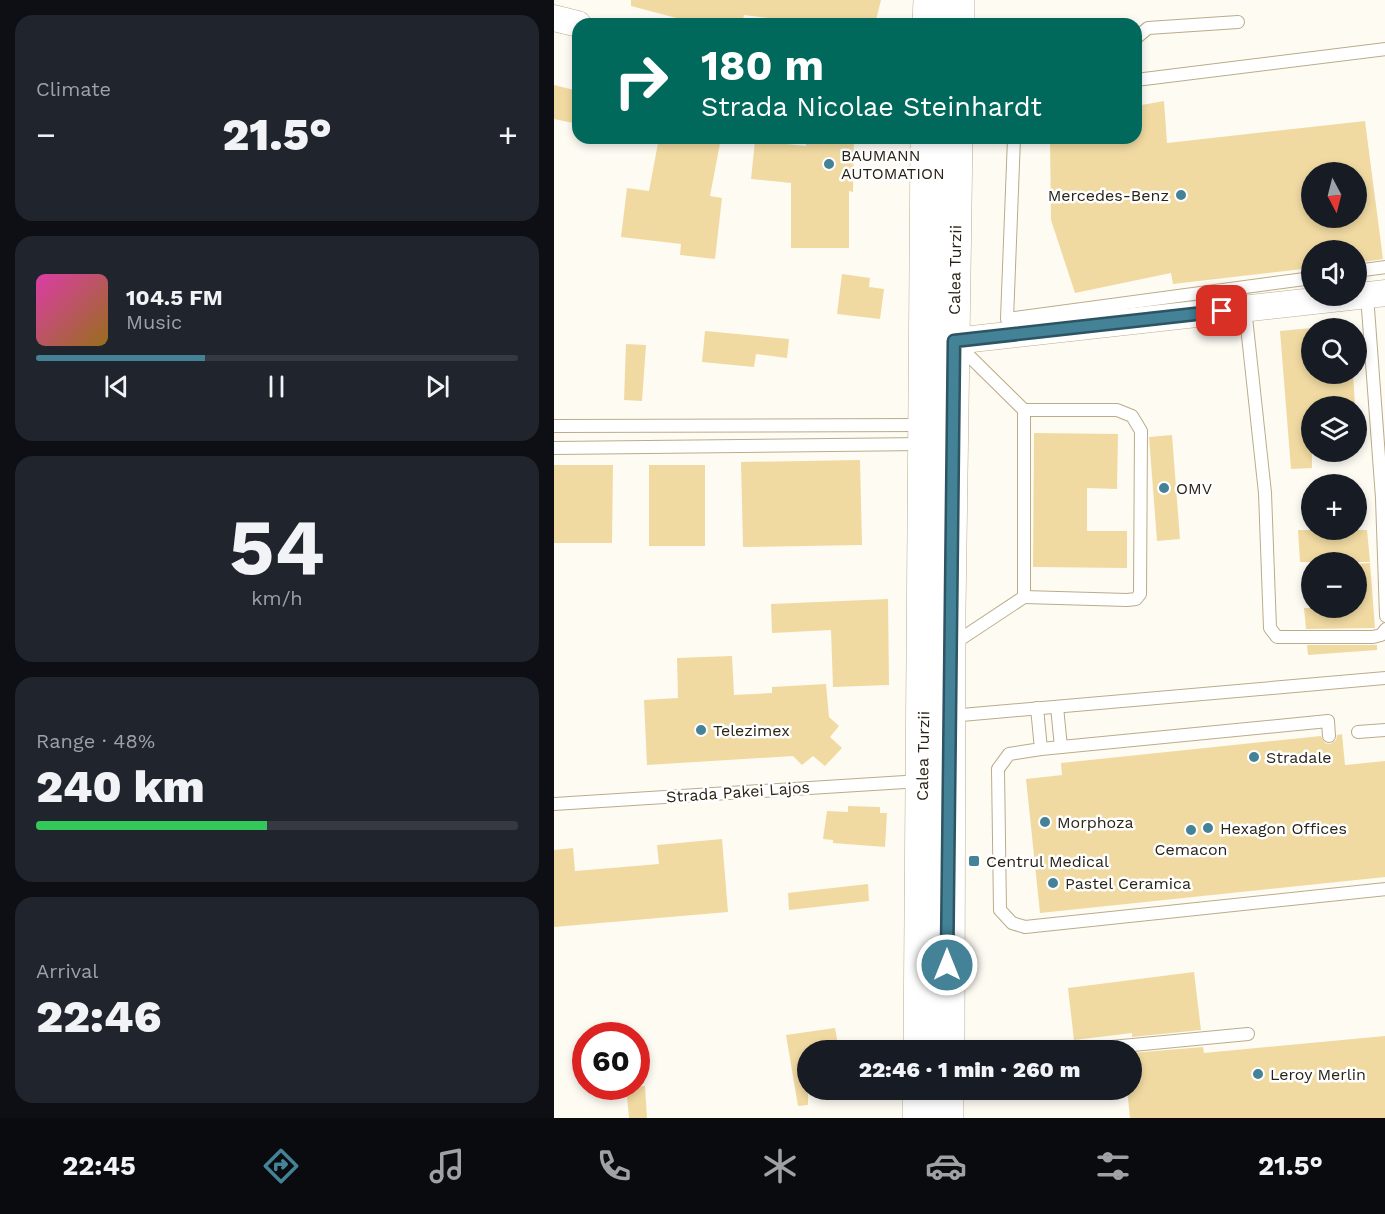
<!DOCTYPE html>
<html lang="en">
<head>
<meta charset="utf-8">
<style>
  :root { --surface:#171b24; --page:#20242c; --text:#f1f3f6; --muted:#9ea1a6; --line:#363941; --accent:#438297 }
  body { margin:0; font-family:"Work Sans",sans-serif; background:var(--page); color:var(--text); height:100vh; display:flex; flex-direction:column; font-size:22px; white-space:nowrap }
  * { box-sizing:border-box; margin:0 }
  p { font-size:20px; color:var(--muted) }
  .icon { flex:none; width:33px; height:33px; fill:none; stroke:currentColor; stroke-width:2; stroke-linecap:round; stroke-linejoin:round }
  .map { position:relative; flex:1; overflow:hidden }
  .drawer { display:flex; flex-direction:column; gap:15px; padding:15px; background:#0d0f14; width:554px }
  .drawer>* { flex:none }
  .banner { position:absolute; left:18px; top:18px; width:570px; height:126px; border-radius:18px; box-shadow:0 3px 9px #0003; background:#00695c; color:#fff; overflow:hidden }
  .needle { width:39px; rotate:173deg }
  .controls { position:absolute; left:747px; top:162px; display:grid; gap:12px }
  .controls a { display:grid; place-items:center; width:66px; height:66px; border-radius:50%; background:var(--surface); box-shadow:0 3px 9px #0003; font-size:30px }
  .speed { position:absolute; left:18px; top:1022px; display:flex; gap:12px; font-size:30px; font-weight:700; text-align:center }
  .speed>* { display:grid; place-content:center; width:78px; height:78px; border-radius:50%; background:var(--surface); box-shadow:0 3px 9px #0003; line-height:1 }
  .speed .limit { border:9px solid #d22; background:#fff; color:#111 }
  .pin { position:absolute; display:grid; place-items:center; width:51px; height:51px; color:#fff; margin:-26px; border-radius:12px; box-shadow:0 3px 9px #0006 }
  .me { position:absolute; width:66px; margin:-33px; rotate:0deg; stroke-linejoin:round; filter:drop-shadow(0 0 4px #0008) }
  .turn { display:flex; align-items:center; gap:21px; height:126px; padding:0 30px; font-size:27px }
  .turn .icon { width:78px; height:78px; stroke-width:2.5 }
  .turn b { display:block; font-size:42px; line-height:51px }
  .big { font-size:45px; font-weight:800; line-height:1.1 }
  .drawer .card { flex:1; display:flex; flex-direction:column; justify-content:center; gap:9px; min-width:0; padding:0 21px; border-radius:18px; background:var(--page) }
  .drawer .dial { align-items:center; gap:0 }
  .dial b { font-size:78px; line-height:1 }
  .song { display:flex; align-items:center; gap:18px }
  .cover { width:72px; height:72px; border-radius:9px; background:linear-gradient(135deg,hsl(320 70% 55%),hsl(40 70% 35%)) }
  .played { height:6px; border-radius:3px; background:linear-gradient(90deg,var(--accent) 35%,var(--line) 35%) }
  .keys { display:flex; justify-content:space-around; direction:ltr }
  .heat { display:flex; justify-content:space-between; align-items:center; font-size:33px; direction:ltr }
  .charge { height:9px; border-radius:4px; background:linear-gradient(90deg,#34c759 48%,var(--line) 0) }
  .trip { position:absolute; left:243px; top:1040px; width:345px; height:60px; border-radius:30px; background:var(--surface); box-shadow:0 3px 9px #0003; font-weight:800; line-height:60px; text-align:center }
  .menu { display:flex; height:96px; justify-content:space-around; align-items:center; background:#090b0e; color:var(--muted) }
  .menu .icon { width:42px; height:42px }
  .menu .on { color:var(--accent) }
  .menu b { font-size:27px; color:var(--text) }
  main { display:flex; flex:1; min-height:0 }
  .map>svg:first-child { display:block }
  .building { fill:#f1daa2; fill-rule:evenodd }
  .lines { fill:none; stroke-linecap:round; stroke-linejoin:round }
  .service-casing { stroke:#baac8a; stroke-width:14 }
  .minor-casing { stroke:#baac8a; stroke-width:27 }
  .primary-casing { stroke:#baac8a; stroke-width:34 }
  .service { stroke:#fff; stroke-width:12 }
  .minor { stroke:#fff; stroke-width:26 }
  .primary { stroke:#fff; stroke-width:33 }
  .route-casing { stroke:#2c5462; stroke-width:15 }
  .route { stroke:#438297; stroke-width:10 }
  .poi-dot { fill:#438297; stroke:#fff; stroke-width:2 }
  .labels { text-anchor:middle; dominant-baseline:central; stroke-width:5; stroke-linejoin:round; paint-order:stroke }
  .poi-label { font-size:16px; fill:#2a2417; stroke:#fff; text-anchor:start }
  .street-label { font-size:16px; fill:#2a2417; stroke:#fff }
</style>
</head>
<body>
<main>
<section class="drawer">
<div class="card"><p>Climate</p>
<div class="heat"><a>−</a><b class="big">21.5°</b><a>+</a></div>
</div>
<div class="card">
<div class="song"><i class="cover"></i><div><b>104.5 FM</b><p>Music</p></div></div>
<div class="played"></div>
<div class="keys"><svg class="icon" aria-label="previous" viewBox="0 0 24 24"><path d="M18 5L8 12l10 7zM5 5v14"/></svg><svg class="icon" aria-label="pause" viewBox="0 0 24 24"><path d="M8 5v14M16 5v14"/></svg><svg class="icon" aria-label="next" viewBox="0 0 24 24"><path d="M6 5l10 7-10 7zM19 5v14"/></svg></div>
</div>
<div class="card dial"><b>54</b><p>km/h</p></div>
<div class="card"><p>Range · 48%</p><b class="big">240 km</b><div class="charge"></div></div>
<div class="card"><p>Arrival</p><b class="big">22:46</b></div>
</section>
<div class="map">
<svg width="832" height="1118" viewBox="0 0 832 1118">
  <rect width="100%" height="100%" fill="#fefbf3"/>
  <g class="building">
    <polygon points="77,0 327,0 321,24 213,24 214,18 190,15 188,24 145,24 77,6"/>
    <polygon points="0,85 24,91 24,124 0,119"/>
    <path d="M610,101L613,143L811,121L829,259L802,263V250H758V268L619,284L617,273L521,293L497,220L496,138H582V106ZM758,172H802V218H758Z"/>
    <polygon points="105,138 167,138 156,196 168,198 161,259 126,255 127,244 67,237 73,188 95,191"/>
    <polygon points="252,138 300,138 299,192 295,191 295,248 237,248 237,183 197,179 201,141 252,146"/>
    <polygon points="288,274 316,278 315,287 330,289 326,319 283,314"/>
    <polygon points="758,328 758,374 799,374 801,406 758,406 758,468 737,469 726,331"/>
    <polygon points="151,331 235,339 233,358 202,354 200,367 148,362"/>
    <polygon points="72,344 92,345 88,401 70,400"/>
    <polygon points="480,433 564,434 563,489 533,488 533,531 573,531 573,568 479,567"/>
    <polygon points="618,435 626,539 603,541 595,437"/>
    <polygon points="306,460 308,545 189,547 187,462"/>
    <polygon points="0,465 59,465 58,543 0,543"/>
    <rect x="95" y="465" width="56" height="81"/>
    <polygon points="744,530 813,530 816,562 746,562"/>
    <polygon points="816,563 821,628 752,629 750,608 802,608 802,564"/>
    <polygon points="334,599 335,685 279,687 277,630 218,633 217,604"/>
    <polygon points="753,645 823,645 823,650 754,655"/>
    <polygon points="178,656 180,695 218,693 218,687 272,684 275,717 285,726 276,737 288,748 271,766 259,756 248,765 239,756 93,765 90,700 124,698 123,658"/>
    <polygon points="788,734 791,765 831,761 831,877 486,913 472,779 508,775 507,763 767,736 771,743 776,744 782,740 783,735"/>
    <polygon points="294,806 326,807 326,813 333,813 331,847 279,843 279,840 269,839 273,811 294,812"/>
    <polygon points="168,839 174,912 0,927 0,850 19,848 21,871 105,864 103,845"/>
    <polygon points="314,884 315,901 235,910 234,893"/>
    <polygon points="640,972 647,1030 578,1037 578,1033 520,1040 514,988"/>
    <polygon points="281,1028 285,1050 254,1050 254,1105 244,1106 232,1035"/>
    <polygon points="831,1036 831,1118 576,1118 573,1089 578,1089 578,1053 649,1047 650,1053"/>
    <polygon points="72,1086 91,1086 93,1118 75,1118"/>
  </g>
  <g class="lines">
    <g class="service-casing">
      <g id="service">
        <polyline points="582,38 594,28 684,22"/>
        <polyline points="582,80 832,49"/>
        <polyline points="460,138 453,319 758,278"/>
        <polyline points="802,271 832,267"/>
        <polyline points="813,295 828,498 832,616"/>
        <polyline points="691,308 711,493 716,628 723,637 819,637 827,635 832,629"/>
        <polyline points="0,426 369,425"/>
        <polyline points="0,448 370,444"/>
        <polyline points="470,597 573,600 582,599 586,594 587,431 578,416 563,410 470,410"/>
        <polyline points="399,644 470,597 470,410 405,346"/>
        <polyline points="503,707 507,747"/>
        <polyline points="483,708 487,749 455,754 444,769 446,910 458,923 471,927 832,889"/>
        <polyline points="396,716 832,678"/>
        <polyline points="804,732 832,730"/>
        <polyline points="487,749 774,721 775,736"/>
        <polyline points="0,804 367,781"/>
        <polyline points="526,1050 694,1034"/>
      </g>
    </g>
    <g class="minor-casing">
      <g id="minor">
        <polyline points="0,18 24,24"/>
        <polyline points="400,341 832,293"/>
      </g>
    </g>
    <g class="primary-casing">
      <g id="primary">
        <polyline points="375,24 376,0"/>
        <polyline points="404,24 404,0"/>
        <polyline points="366,1050 373,138"/>
        <polyline points="394,1050 395,611 402,138"/>
        <polyline points="365,1118 365,1089"/>
        <polyline points="393,1118 393,1089"/>
      </g>
    </g>
    <use href="#service" class="service"/>
    <use href="#minor" class="minor"/>
    <use href="#primary" class="primary"/>
  </g>
  <g class="lines">
    <g class="route-casing">
      <polyline id="route" points="393,965 400,341 668,311"/>
    </g>
    <use href="#route" class="route"/>
  </g>
  <g class="poi-dot">
    <circle cx="275" cy="164" r="6"/>
    <circle cx="627" cy="195" r="6"/>
    <circle cx="610" cy="488" r="6"/>
    <circle cx="147" cy="730" r="6"/>
    <circle cx="700" cy="757" r="6"/>
    <circle cx="491" cy="822" r="6"/>
    <circle cx="654" cy="828" r="6"/>
    <circle cx="637" cy="830" r="6"/>
    <rect x="414" y="855" width="12" height="12" rx="3"/>
    <circle cx="499" cy="883" r="6"/>
    <circle cx="704" cy="1074" r="6"/>
  </g>
  <g class="labels">
    <g class="poi-label">
      <text x="287" y="155">BAUMANN<tspan x="287" dy="18">AUTOMATION</tspan></text>
      <text x="615" y="195" text-anchor="end">Mercedes-Benz</text>
      <text x="622" y="488">OMV</text>
      <text x="159" y="730">Telezimex</text>
      <text x="712" y="757">Stradale</text>
      <text x="503" y="822">Morphoza</text>
      <text x="666" y="828">Hexagon Offices</text>
      <text x="637" y="849" text-anchor="middle">Cemacon</text>
      <text x="432" y="861">Centrul Medical</text>
      <text x="511" y="883">Pastel Ceramica</text>
      <text x="716" y="1074">Leroy Merlin</text>
    </g>
    <g class="street-label">
      <text transform="translate(401 270) rotate(-89)">Calea Turzii</text>
      <text transform="translate(369 756) rotate(-89)">Calea Turzii</text>
      <text transform="translate(184 792) rotate(-4)">Strada Pakei Lajos</text>
    </g>
  </g>
</svg>
<div class="controls">
<a><svg class="needle" viewBox="-14 -14 28 28"><path d="M0-13l5 13h-10z" fill="#e53935"/><path d="M0 13l5-13h-10z" fill="#9ea1a6"/></svg></a>
<a><svg class="icon" aria-label="sound" viewBox="0 0 24 24"><path d="M4 9h4l5-4v14l-5-4H4zM17 9q2 3 0 6"/></svg></a>
<a><svg class="icon" aria-label="search" viewBox="0 0 24 24"><circle cx="10" cy="10" r="6"/><path d="M15 15l6 6"/></svg></a>
<a><svg class="icon" aria-label="layers" viewBox="0 0 24 24"><path d="M12 4l9 5-9 5-9-5zM3 14l9 5 9-5"/></svg></a>
<a>+</a>
<a>−</a>
</div>
<div class="speed"><div class="limit">60</div></div>
<div class="pin" style="left:668px;top:311px;background:#d93025"><svg class="icon" aria-label="arrive" viewBox="0 0 24 24"><path d="M6 21V4h12l-3 4 3 4H6"/></svg></div>
<svg class="me" style="left:393px;top:965px" viewBox="-20 -20 40 40"><circle r="17" fill="#438297" stroke="#fff" stroke-width="3"/><path d="M0-11L8 9 0 5-8 9z" fill="#fff"/></svg>
<div class="trip">22:46 · 1 min · 260 m</div>
<div class="banner">
<div class="turn"><svg class="icon" aria-label="right" viewBox="0 0 24 24"><path d="M7 20v-9h11M14 6l5 5-5 5"/></svg><div><b>180 m</b>Strada Nicolae Steinhardt</div></div>
</div>
</div>
</main>
<nav class="menu">
<b>22:45</b>
<svg class="icon on" aria-label="directions" viewBox="0 0 24 24"><path d="M12 3l9 9-9 9-9-9zM9 14v-3h6M13 9l2 2-2 2"/></svg>
<svg class="icon" aria-label="music" viewBox="0 0 24 24"><path d="M9 18V5l10-2v13"/><circle cx="6" cy="18" r="3"/><circle cx="16" cy="16" r="3"/></svg>
<svg class="icon" aria-label="phone" viewBox="0 0 24 24"><path d="M5 4h4l2 5-3 2q2 4 5 5l2-3 5 2v4C11 20 4 13 5 4z"/></svg>
<svg class="icon" aria-label="climate" viewBox="0 0 24 24"><path d="M12 3v18M4 7l16 10M4 17L20 7"/></svg>
<svg class="icon" aria-label="car" viewBox="0 0 24 24"><path d="M5 17H2v-5l4-1 3-4h7l3 4 3 1v5h-3M9 17h6M6 11h13"/><circle cx="7" cy="17" r="2"/><circle cx="17" cy="17" r="2"/></svg>
<svg class="icon" aria-label="filters" viewBox="0 0 24 24"><path d="M4 7h16M4 17h16"/><circle cx="9" cy="7" r="2"/><circle cx="15" cy="17" r="2"/></svg>
<b>21.5°</b>
</nav>
</body>
</html>
